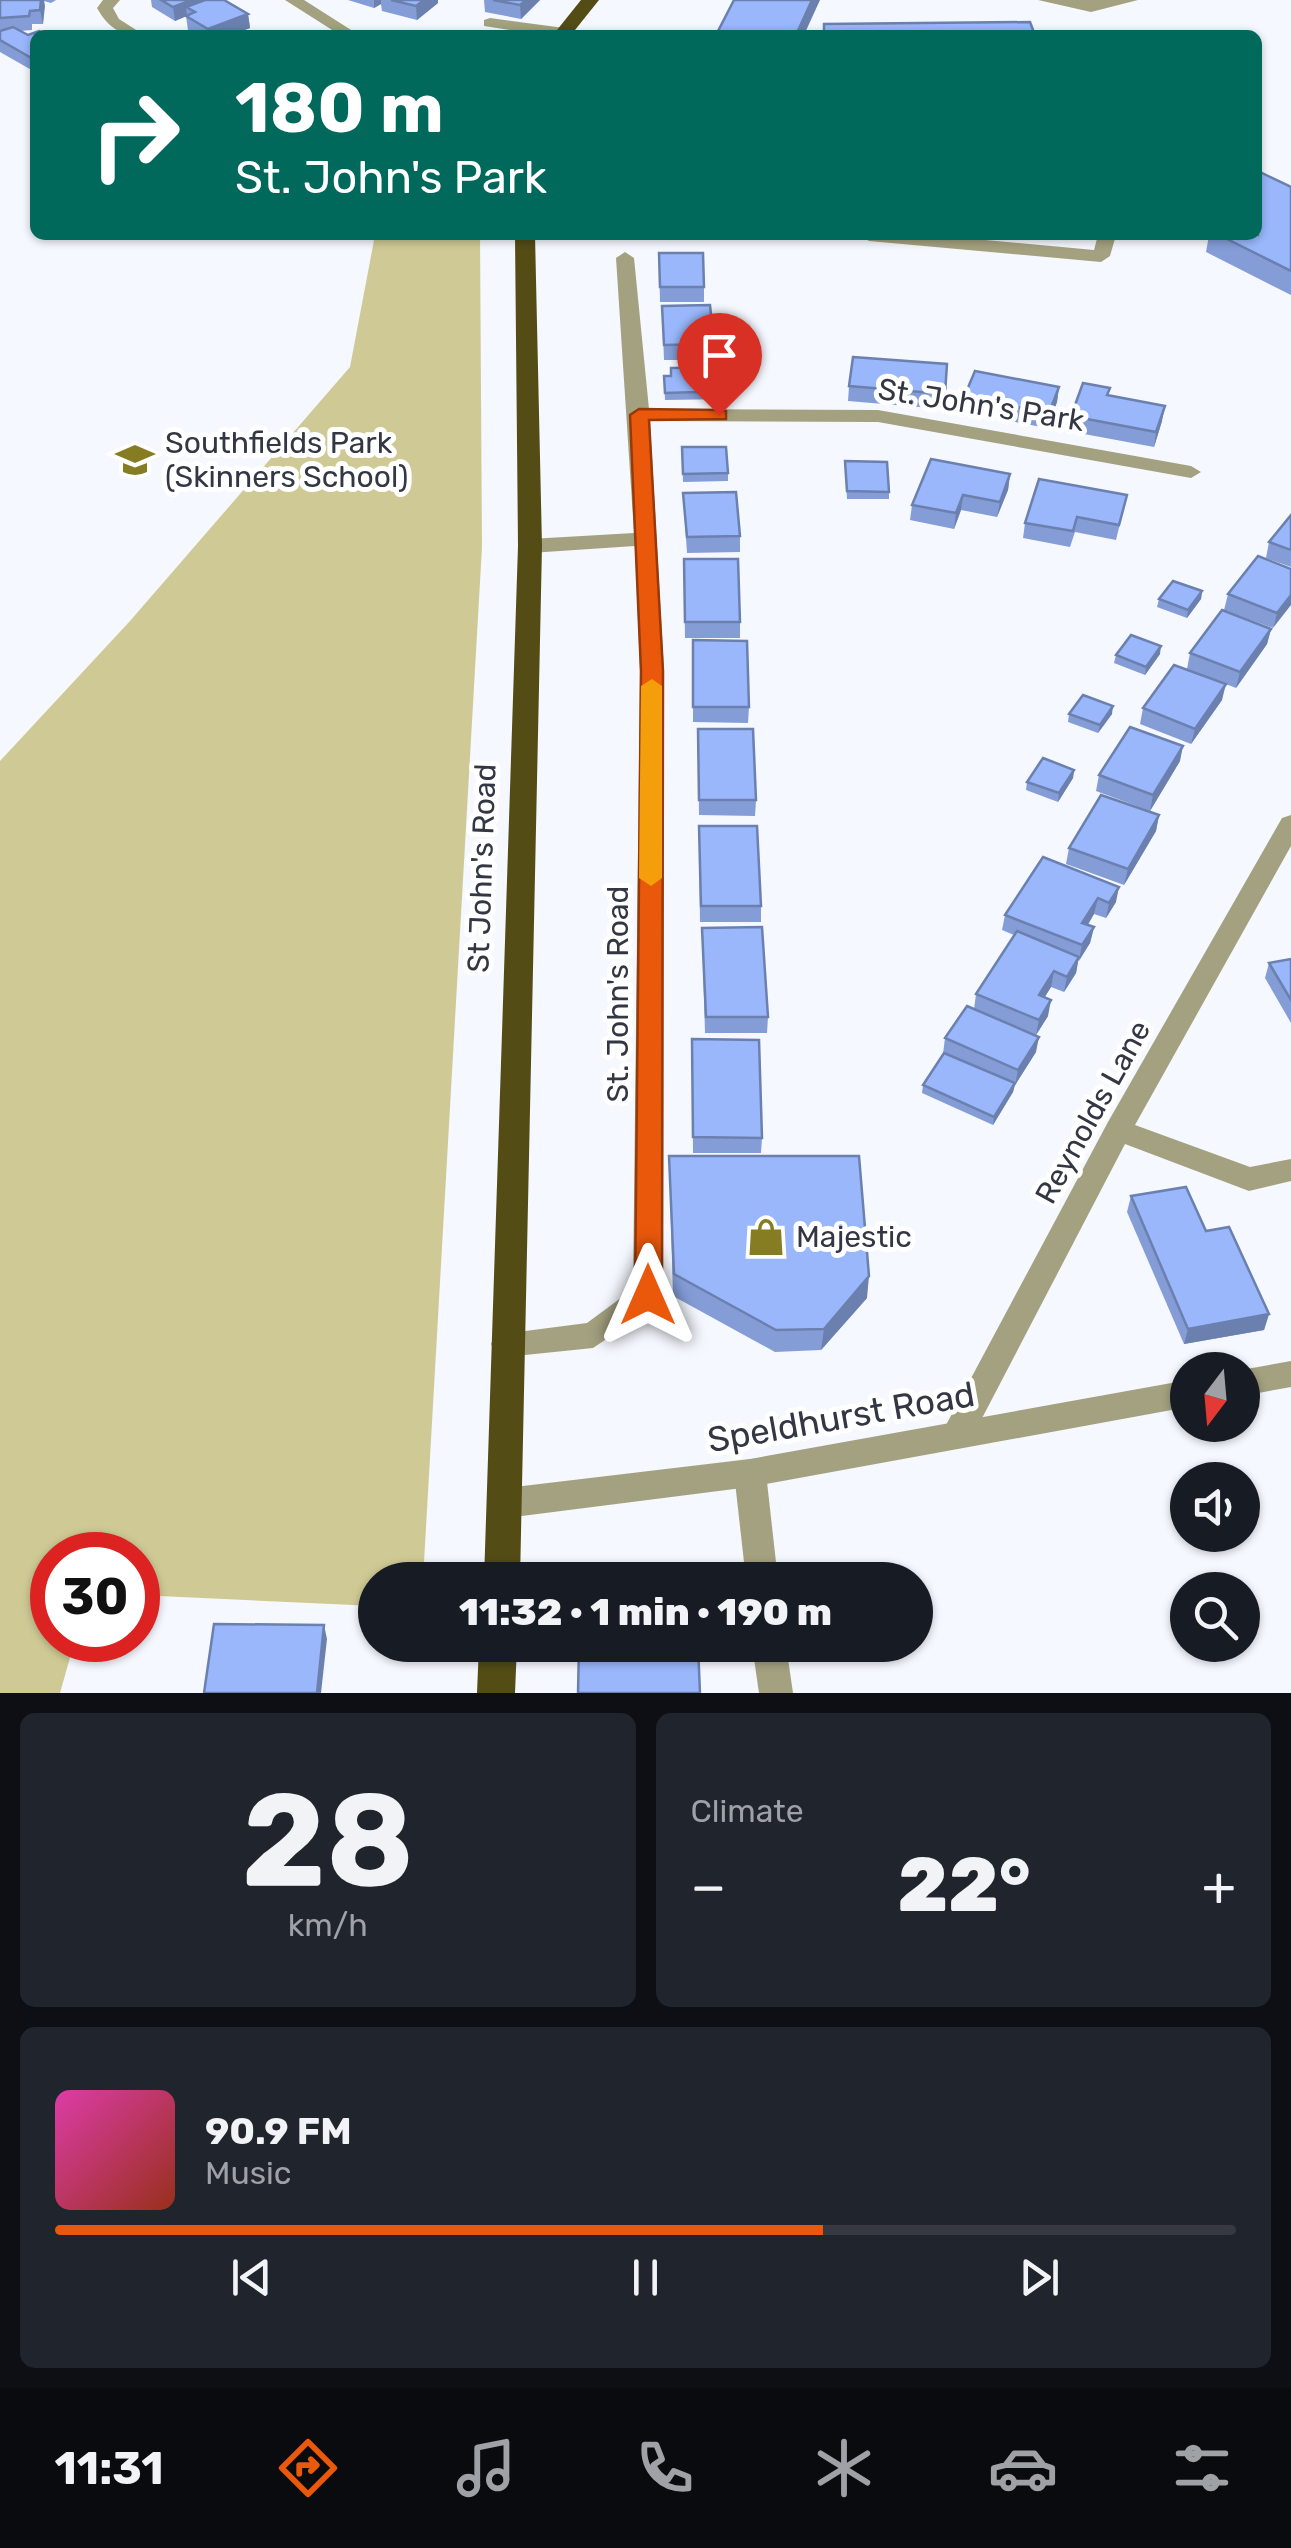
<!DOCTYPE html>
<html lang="en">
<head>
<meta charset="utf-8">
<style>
  :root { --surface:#171b24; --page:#20242c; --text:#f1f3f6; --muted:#9ea1a6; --line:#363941; --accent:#ea580c }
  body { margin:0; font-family:Rubik,sans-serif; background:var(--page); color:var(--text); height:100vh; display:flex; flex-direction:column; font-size:38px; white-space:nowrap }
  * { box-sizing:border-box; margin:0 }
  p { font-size:32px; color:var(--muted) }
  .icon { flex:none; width:55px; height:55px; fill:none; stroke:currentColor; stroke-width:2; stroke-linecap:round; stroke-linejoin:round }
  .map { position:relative; height:1693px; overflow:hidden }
  .side { display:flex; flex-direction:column; gap:20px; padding:20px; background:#0d0f14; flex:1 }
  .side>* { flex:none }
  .hud { position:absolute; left:30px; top:30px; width:1232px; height:210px; border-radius:15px; box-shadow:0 2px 8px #0004; background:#00695c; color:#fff; overflow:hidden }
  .needle { width:65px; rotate:196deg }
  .controls { position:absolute; left:1170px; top:1352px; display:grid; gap:20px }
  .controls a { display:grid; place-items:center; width:90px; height:90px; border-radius:50%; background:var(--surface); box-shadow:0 2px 8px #0004; font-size:50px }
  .speed { position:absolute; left:30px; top:1532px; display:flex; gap:20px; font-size:50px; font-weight:700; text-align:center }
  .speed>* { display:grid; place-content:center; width:130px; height:130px; border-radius:50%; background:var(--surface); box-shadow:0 2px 8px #0004; line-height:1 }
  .speed .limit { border:15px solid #d22; background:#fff; color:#111 }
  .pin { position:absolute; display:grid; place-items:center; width:85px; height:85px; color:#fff; margin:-102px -42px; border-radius:50% 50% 50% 0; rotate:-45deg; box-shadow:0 0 10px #0007 }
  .pin .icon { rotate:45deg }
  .me { position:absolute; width:110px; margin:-55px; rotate:0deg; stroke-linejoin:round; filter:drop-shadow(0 0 8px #0008) }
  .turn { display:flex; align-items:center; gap:35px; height:210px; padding:0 40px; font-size:45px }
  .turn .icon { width:130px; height:130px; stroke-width:2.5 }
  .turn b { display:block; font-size:70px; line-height:85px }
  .big { font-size:75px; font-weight:800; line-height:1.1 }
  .side .widget { flex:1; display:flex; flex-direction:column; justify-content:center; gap:15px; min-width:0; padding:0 35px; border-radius:15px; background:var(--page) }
  .side .dial { align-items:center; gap:0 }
  .dial b { font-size:130px; line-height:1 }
  .song { display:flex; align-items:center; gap:30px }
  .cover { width:120px; height:120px; border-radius:15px; background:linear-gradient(135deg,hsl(320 70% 55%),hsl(10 70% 35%)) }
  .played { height:10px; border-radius:5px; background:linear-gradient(90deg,var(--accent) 65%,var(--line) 65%) }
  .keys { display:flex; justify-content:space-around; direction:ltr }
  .heat { display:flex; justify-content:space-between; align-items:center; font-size:55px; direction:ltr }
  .side .tiles { flex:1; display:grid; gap:20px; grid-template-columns:1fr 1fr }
  .widget:last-child { grid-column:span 2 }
  .trip { position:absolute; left:358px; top:1562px; width:575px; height:100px; border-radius:50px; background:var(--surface); box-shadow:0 2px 8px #0004; font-weight:800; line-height:100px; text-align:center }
  .tab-bar { display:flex; height:160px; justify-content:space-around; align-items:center; background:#090b0e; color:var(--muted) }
  .tab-bar .icon { width:70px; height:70px }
  .tab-bar .current { color:var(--accent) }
  .tab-bar b { font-size:45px; color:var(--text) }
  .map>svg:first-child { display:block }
  .green { fill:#cfca95 }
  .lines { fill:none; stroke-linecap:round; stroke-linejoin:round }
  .service { fill:#a4a180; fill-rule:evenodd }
  .minor { fill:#a4a180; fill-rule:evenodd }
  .tertiary { fill:#a4a180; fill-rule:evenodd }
  .trunk { fill:#534c15; fill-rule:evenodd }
  .wall { fill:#849dd7 }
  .shaded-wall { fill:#6b80af }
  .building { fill:#99b7fa; stroke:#6b80af; stroke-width:2.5 }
  .route { fill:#ea580c; stroke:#983908; stroke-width:2.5 }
  .slow { fill:#f59e0b }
  .labels { text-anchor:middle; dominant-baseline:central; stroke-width:10; stroke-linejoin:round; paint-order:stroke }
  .street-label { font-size:30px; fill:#323743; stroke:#fff }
  .poi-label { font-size:30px; fill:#323743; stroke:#fff; text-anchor:start }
  .near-street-label { font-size:35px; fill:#323743; stroke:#fff }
</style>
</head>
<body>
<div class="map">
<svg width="1291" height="1693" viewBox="0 0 1291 1693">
  <rect width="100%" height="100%" fill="#f5f8fe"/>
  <polygon class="green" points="375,235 480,235 482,547 423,1580 375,1580 375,1606 138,1595 138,1555 52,1555 52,1640 75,1640 60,1693 0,1693 0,761 130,621 350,367"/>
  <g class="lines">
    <g class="service">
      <polygon points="1038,0 1138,0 1091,12"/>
      <polygon points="490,18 564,28 572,33 543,35 484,26 484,20"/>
      <polygon points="860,235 930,235 1094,250 1098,235 1116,235 1110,256 1101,262 869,241"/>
      <polygon points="750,1459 761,1463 766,1473 778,1580 746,1580 734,1473 739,1463"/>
      <polygon points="752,1645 786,1645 793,1693 759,1693"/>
    </g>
    <g class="minor">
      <path d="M103,0H120L113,8L119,19L144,35C120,35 109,29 97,8Z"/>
      <polygon points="285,0 304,0 359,35 340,35"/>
      <polygon points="625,252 634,258 649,409 878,410 1191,466 1201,472 1191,478 878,422 650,421 664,671 663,1295 659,1304 593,1348 506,1357 495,1353 491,1344 495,1335 587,1323 633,1289 640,671 635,546 530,553 519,546 530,539 634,533 616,258"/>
      <polygon points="1291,815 1291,846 1135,1125 1250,1167 1291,1159 1291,1181 1249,1191 1125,1144 968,1445 957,1449 946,1445 941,1435 946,1425 1108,1122 1282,818"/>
    </g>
    <g class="tertiary">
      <polygon points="1291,1361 1291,1387 1242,1396 1241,1370"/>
      <polygon points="1188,1380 1188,1407 750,1487 506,1518 495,1513 490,1503 495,1493 506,1488 750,1459"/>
    </g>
    <g class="trunk">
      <polygon points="581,0 599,0 571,35 553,35"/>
      <polygon points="515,235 535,235 542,546 520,1580 484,1580 518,546"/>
      <polygon points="479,1645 517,1645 515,1693 477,1693"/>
    </g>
  </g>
  <g class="wall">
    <polygon points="0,0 56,0 51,3 44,1 43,24 32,24 32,30 20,31 28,35 35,35 35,72 0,52"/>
    <polygon points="151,0 224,0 248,14 250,28 234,34 243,35 197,35 188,30 186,16 175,21 152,7"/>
    <polygon points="348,0 438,0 438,3 417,20 382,11 381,4 374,8"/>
    <polygon points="484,0 540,0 521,19 485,12"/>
    <polygon points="1291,187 1291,295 1206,252 1209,235 1258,235"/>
    <polygon points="659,253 704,287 704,302 660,302"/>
    <polygon points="662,306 714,344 713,360 664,360"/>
    <polygon points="947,364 943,409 848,401 849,386"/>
    <polygon points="671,368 731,391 730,399 665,400 664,376 671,376"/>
    <polygon points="1059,387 1057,402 1047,428 962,412 964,397"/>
    <polygon points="1108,396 1162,421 1154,447 1068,431 1071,416"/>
    <polygon points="682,447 728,473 728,481 683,482"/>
    <polygon points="845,461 889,492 889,499 847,499"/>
    <polygon points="1010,474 1008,490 997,517 961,510 954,529 910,520 912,505"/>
    <polygon points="683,493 740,536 740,552 687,553"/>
    <polygon points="1127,495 1116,540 1075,532 1070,547 1023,538 1025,523"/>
    <polygon points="1291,515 1291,567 1266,558 1269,542"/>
    <polygon points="684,559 740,622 740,638 685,638"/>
    <polygon points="1291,569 1273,628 1224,610 1228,594"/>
    <polygon points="1202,591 1201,599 1187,618 1157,607 1159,599"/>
    <polygon points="1271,629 1267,644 1236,688 1187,669 1190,653"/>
    <polygon points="693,640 749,707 748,723 693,722"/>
    <polygon points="1160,654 1145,675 1114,663 1116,655"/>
    <polygon points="1222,700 1191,744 1140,724 1143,708"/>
    <polygon points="1069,714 1112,714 1098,733 1068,722"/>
    <polygon points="698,729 756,800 755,816 699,815"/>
    <polygon points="1180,761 1150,811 1096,791 1099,775"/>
    <polygon points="1074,770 1073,778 1058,802 1026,790 1027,782"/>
    <polygon points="1159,815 1156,831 1124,885 1066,864 1069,848"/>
    <polygon points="699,842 761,906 761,922 700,922"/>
    <polygon points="1043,857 1116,902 1106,918 1094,914 1088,925 1094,927 1090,943 1078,961 1076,973 1064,992 1051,987 1044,998 1048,1016 1036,1035 1036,1052 1015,1085 1013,1092 993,1125 922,1093 923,1085 943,1054 945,1038 974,1009 976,994 1014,935 1002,930 1005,915"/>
    <polygon points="702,928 768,1017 767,1033 705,1033"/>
    <polygon points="1291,959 1291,1023 1265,978 1269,963"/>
    <polygon points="692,1039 762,1138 761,1153 693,1153"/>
    <polygon points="669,1156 867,1298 821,1350 775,1352 673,1296"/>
    <polygon points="1131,1196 1206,1231 1269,1314 1264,1330 1184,1344 1127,1212"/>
  </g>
  <g class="shaded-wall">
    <polygon points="41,0 44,0 45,6 43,24 40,10"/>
    <polygon points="192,0 213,0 186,7 187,16 175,21 173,7"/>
    <polygon points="374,0 381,0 381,4 374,8"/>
    <polygon points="424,0 438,0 438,3 417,20 416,6"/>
    <polygon points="526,0 540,0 521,19 520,5"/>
    <polygon points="812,0 820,0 804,35 796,35"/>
    <polygon points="248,14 250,28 231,35 209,35 208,29"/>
    <polygon points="1059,387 1057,402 1047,428 1049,413"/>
    <polygon points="1165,406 1162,421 1154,447 1156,432"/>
    <polygon points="1010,474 1008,490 997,517 1000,502"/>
    <polygon points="963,495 961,510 954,529 956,513"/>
    <polygon points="1202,591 1201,599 1187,618 1188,610"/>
    <polygon points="1291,595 1291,605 1273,628 1277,613"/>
    <polygon points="1271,629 1267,644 1236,688 1240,672"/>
    <polygon points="1161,646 1160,654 1145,675 1146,667"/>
    <polygon points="1226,684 1222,700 1191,744 1195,729"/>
    <polygon points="1113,706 1112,714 1098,733 1100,725"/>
    <polygon points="1183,746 1180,761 1150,811 1153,795"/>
    <polygon points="1074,770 1073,778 1058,802 1059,793"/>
    <polygon points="1159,815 1156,831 1124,885 1128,869"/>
    <polygon points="1119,887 1116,902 1106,918 1109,903"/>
    <polygon points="1098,898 1094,914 1079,938 1082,923"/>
    <polygon points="1094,927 1090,943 1079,961 1082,945"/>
    <polygon points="1079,957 1076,973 1064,992 1067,977"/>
    <polygon points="1054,971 1051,987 1036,1011 1039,995"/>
    <polygon points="1051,1000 1048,1016 1036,1035 1039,1020"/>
    <polygon points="1039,1037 1036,1052 1015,1085 1018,1070"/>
    <polygon points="1015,1083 1013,1092 993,1125 994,1117"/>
    <polygon points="869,1276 867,1298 821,1350 824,1329"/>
    <polygon points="1269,1314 1264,1330 1184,1344 1188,1329"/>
    <polygon points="324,1625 327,1639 321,1693 317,1693"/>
  </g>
  <g class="building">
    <polygon points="0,0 41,0 40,10 30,11 29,16 0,18"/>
    <polygon points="161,0 192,0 173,7"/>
    <polygon points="205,0 224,0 248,14 208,29 186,16 195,12 186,7"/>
    <polygon points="391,0 424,0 416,6"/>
    <polygon points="493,0 526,0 520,5"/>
    <polygon points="734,0 812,0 796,35 716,35"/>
    <polygon points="1030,22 1035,35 824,35 824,24"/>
    <polygon points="13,27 28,35 39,31 46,35 35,35 35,60 0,40 0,31"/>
    <polygon points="211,31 243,35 208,35"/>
    <polygon points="1258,171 1291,187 1291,271 1219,235 1258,235"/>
    <polygon points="659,253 703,253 704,287 660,287"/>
    <polygon points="710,305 714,344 664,345 662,306"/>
    <polygon points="853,357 947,364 945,394 849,386"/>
    <polygon points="728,367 731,391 665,393 664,376 671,376 671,368"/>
    <polygon points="975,371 1059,387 1049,413 964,397"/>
    <polygon points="1083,383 1110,388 1107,395 1165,406 1156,432 1071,416"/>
    <polygon points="682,447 726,447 728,473 683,474"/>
    <polygon points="931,459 1010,474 1000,502 963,495 956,513 912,505"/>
    <polygon points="845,461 887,462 889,492 847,491"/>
    <polygon points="1039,479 1127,495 1119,525 1077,517 1073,531 1025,523"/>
    <polygon points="736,492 740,536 687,537 683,493"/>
    <polygon points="1291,515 1291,550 1269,542"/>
    <polygon points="1258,556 1291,569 1291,595 1277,613 1228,594"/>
    <polygon points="684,559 738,559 740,622 685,622"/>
    <polygon points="1173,581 1202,591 1188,610 1159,599"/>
    <polygon points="1222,610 1271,629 1240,672 1190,653"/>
    <polygon points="1131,635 1161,646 1146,667 1116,655"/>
    <polygon points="693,640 747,641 749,707 693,707"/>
    <polygon points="1174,665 1226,684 1195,729 1143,708"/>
    <polygon points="1083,695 1113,706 1100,725 1069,714"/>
    <polygon points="1130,727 1183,746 1153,795 1099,775"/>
    <polygon points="698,729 753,729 756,800 699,800"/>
    <polygon points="1043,758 1074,770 1059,793 1027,782"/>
    <polygon points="1101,795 1159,815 1128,869 1069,848"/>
    <polygon points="699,826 757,826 761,906 701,906"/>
    <polygon points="1043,857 1119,887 1109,903 1098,898 1082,923 1094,927 1082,945 1005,915"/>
    <polygon points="762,927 768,1017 706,1017 702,928"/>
    <polygon points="1017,931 1079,957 1067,977 1054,971 1039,995 1051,1000 1039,1020 976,994"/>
    <polygon points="1291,959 1291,1000 1269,963"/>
    <polygon points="967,1006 1039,1037 1018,1070 945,1038"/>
    <polygon points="692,1039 759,1040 762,1138 693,1137"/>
    <polygon points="944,1053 1015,1083 994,1117 923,1085"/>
    <polygon points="669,1156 859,1156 869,1276 824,1329 776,1330 674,1274"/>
    <polygon points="1186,1187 1206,1231 1229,1227 1269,1314 1188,1329 1131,1196"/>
    <polygon points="214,1624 324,1625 317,1693 204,1693"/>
    <polygon points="579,1645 698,1645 700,1693 578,1693"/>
  </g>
  <polygon class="route" points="719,410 726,411 726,419 649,420 663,671 662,1295 658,1303 639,1303 635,1295 641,671 630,415 639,409"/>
  <polygon class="slow" points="652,679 662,686 662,878 651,886 639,878 641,686"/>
  <defs>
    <g id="school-bare" transform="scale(3)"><path d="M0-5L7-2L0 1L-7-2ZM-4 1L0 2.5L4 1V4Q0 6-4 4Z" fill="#867d23" stroke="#fff" stroke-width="2.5" paint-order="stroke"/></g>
    <g id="shop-bare" transform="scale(3)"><path d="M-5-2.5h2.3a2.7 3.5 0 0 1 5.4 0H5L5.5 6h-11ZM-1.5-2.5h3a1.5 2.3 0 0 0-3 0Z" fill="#867d23" stroke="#fff" stroke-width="2.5" paint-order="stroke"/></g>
  </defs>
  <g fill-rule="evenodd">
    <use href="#school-bare" x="135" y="460"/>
    <use href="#shop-bare" x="766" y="1237"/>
  </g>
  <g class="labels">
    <g class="street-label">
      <text transform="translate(981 405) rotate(9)">St. John's Park</text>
      <text transform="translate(482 868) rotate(-88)">St John's Road</text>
      <text transform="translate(618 994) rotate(-90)">St. John's Road</text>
      <text transform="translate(1093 1112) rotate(-61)">Reynolds Lane</text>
    </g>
    <g class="poi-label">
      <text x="165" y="443">Southfields Park<tspan x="165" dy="34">(Skinners School)</tspan></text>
      <text x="796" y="1237">Majestic</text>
    </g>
    <g class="near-street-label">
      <text transform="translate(841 1417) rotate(-10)">Speldhurst Road</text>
    </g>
  </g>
</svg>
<div class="controls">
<a><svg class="needle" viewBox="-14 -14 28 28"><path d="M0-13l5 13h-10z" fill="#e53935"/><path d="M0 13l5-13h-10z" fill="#9ea1a6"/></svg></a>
<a><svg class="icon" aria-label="sound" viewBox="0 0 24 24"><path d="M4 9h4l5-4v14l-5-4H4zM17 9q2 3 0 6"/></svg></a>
<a><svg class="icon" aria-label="search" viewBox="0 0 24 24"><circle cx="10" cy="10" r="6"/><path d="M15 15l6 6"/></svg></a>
</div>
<div class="speed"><div class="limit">30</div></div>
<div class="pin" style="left:719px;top:415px;background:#d93025"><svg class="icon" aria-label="arrive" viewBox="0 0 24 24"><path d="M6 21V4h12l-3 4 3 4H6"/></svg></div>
<svg class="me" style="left:648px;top:1295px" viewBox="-20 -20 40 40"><path d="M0-17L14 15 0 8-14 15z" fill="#ea580c" stroke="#fff" stroke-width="4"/></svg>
<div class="trip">11:32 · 1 min · 190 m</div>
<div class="hud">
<div class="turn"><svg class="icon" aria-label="right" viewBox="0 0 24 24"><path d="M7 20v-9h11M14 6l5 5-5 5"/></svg><div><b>180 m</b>St. John's Park</div></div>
</div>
</div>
<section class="side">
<div class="tiles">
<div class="widget dial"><b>28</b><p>km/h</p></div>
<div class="widget"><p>Climate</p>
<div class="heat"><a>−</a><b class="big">22°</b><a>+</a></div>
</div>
<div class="widget">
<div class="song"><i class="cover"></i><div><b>90.9 FM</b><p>Music</p></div></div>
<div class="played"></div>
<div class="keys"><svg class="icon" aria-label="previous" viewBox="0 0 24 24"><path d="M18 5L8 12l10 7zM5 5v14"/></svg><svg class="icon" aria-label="pause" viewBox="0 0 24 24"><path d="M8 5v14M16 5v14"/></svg><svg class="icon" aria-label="next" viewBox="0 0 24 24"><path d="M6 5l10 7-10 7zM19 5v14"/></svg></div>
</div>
</div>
</section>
<nav class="tab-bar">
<b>11:31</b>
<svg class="icon current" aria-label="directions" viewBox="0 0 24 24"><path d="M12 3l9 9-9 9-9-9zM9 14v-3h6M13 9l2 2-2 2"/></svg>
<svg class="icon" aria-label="music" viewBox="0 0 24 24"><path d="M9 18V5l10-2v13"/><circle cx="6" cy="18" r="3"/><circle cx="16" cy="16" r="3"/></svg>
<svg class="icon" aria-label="phone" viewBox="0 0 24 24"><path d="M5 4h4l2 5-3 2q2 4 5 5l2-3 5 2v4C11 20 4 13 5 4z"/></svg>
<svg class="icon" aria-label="climate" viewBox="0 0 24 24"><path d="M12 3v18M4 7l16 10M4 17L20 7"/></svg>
<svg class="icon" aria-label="car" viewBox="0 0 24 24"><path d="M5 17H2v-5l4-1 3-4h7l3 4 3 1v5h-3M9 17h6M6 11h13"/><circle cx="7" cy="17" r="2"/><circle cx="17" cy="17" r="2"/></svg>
<svg class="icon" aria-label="filters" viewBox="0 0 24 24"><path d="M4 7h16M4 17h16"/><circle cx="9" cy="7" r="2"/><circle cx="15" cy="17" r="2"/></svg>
</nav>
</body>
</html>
